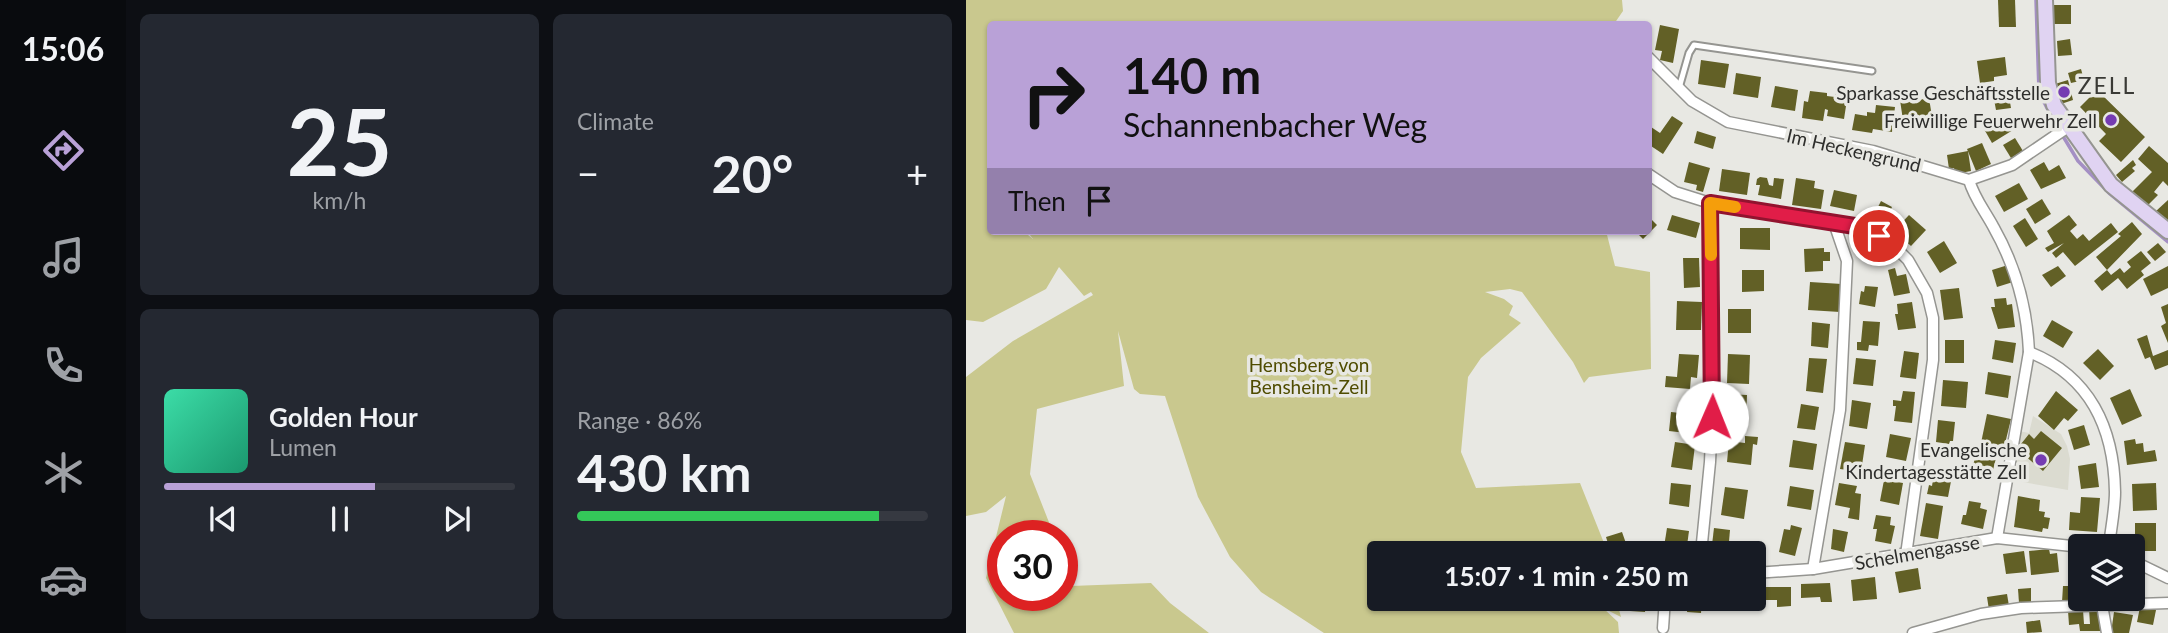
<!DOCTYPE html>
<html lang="en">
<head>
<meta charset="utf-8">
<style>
  :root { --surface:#171b24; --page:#242831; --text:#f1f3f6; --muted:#9ea1a6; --line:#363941; --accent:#b9a1d7 }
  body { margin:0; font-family:Lato,sans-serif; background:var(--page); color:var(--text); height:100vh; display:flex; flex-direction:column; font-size:26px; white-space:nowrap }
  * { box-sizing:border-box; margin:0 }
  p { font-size:23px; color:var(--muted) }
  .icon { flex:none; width:38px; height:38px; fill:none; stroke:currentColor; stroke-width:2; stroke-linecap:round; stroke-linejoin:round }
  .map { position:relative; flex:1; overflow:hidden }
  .details { display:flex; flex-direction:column; gap:14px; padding:14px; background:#0d0f14; width:840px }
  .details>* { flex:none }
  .guide { position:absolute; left:21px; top:21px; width:665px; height:214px; border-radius:7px; box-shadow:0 2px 5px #0004; background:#b9a1d7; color:#111; overflow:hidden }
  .controls { position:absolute; left:1102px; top:534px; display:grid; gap:14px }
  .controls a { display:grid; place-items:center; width:77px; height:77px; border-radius:7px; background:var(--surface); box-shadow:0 2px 5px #0004; font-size:35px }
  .speed { position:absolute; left:21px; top:520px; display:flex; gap:14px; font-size:35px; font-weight:700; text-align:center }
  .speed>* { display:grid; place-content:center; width:91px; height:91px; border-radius:50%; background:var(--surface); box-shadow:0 2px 5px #0004; line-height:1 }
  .speed .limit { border:10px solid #d22; background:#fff; color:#111 }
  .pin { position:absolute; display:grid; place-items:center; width:60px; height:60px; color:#fff; margin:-30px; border:4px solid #fff; border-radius:50%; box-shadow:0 2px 7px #0007 }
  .me { position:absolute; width:77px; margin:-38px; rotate:1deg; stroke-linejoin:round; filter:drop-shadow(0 0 5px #0008) }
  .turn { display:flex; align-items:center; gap:24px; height:147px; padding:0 21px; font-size:32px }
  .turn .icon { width:91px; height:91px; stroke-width:2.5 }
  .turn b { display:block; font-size:49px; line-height:60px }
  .then { display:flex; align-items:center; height:66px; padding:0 21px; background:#0003; gap:14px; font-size:26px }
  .big { font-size:52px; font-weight:700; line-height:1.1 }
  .details .card { flex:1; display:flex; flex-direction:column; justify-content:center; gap:10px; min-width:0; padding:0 24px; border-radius:10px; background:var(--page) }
  .details .dial { align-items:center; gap:0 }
  .dial b { font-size:91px; line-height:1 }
  .song { display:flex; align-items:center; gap:21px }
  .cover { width:84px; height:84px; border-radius:10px; background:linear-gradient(135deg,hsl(160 70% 55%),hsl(160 70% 35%)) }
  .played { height:7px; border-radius:4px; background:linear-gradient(90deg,var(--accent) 60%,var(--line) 60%) }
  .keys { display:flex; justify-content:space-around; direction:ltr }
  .heat { display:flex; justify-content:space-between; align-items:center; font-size:38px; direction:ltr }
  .charge { height:10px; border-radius:5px; background:linear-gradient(90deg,#34c759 86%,var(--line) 0) }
  .details .tiles { flex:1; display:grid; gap:14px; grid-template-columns:repeat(2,1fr) }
  .trip { position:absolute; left:401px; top:541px; width:399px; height:70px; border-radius:7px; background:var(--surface); box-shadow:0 2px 5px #0004; font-weight:700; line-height:70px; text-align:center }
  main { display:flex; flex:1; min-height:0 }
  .tabs { display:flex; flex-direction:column; width:126px; justify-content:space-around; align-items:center; background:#090b0e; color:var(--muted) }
  .tabs .icon { width:49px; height:49px }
  .tabs .on { color:var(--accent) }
  .tabs b { font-size:32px; color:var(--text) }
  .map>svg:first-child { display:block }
  .built { fill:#dbdbd0 }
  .green { fill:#c9c88e }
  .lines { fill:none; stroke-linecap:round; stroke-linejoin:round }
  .stream { stroke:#a48fc4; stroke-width:3.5 }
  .building { fill:#626026 }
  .lane-casing { stroke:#959591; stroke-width:9 }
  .street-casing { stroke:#959591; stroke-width:13 }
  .secondary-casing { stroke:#959591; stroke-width:18 }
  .lane { stroke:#fff; stroke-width:5 }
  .street { stroke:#fff; stroke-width:10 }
  .secondary { stroke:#e0d3f2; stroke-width:14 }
  .route-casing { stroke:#92132f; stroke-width:18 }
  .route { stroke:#e11d48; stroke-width:12 }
  .slow { stroke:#f59e0b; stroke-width:12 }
  .poi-dot { fill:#753cb2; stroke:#e8e8e3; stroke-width:2.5 }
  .labels { text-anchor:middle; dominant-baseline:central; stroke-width:7; stroke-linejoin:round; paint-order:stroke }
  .poi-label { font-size:19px; fill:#2e2e2c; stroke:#e8e8e3; text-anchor:end }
  .street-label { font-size:19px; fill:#2e2e2c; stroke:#e8e8e3 }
  .park-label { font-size:19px; fill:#4f4c00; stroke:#e8e8e3 }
  .quarter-label { font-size:23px; letter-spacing:2px; fill:#3a3a36; stroke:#e8e8e3 }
</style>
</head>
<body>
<main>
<nav class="tabs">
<b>15:06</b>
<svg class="icon on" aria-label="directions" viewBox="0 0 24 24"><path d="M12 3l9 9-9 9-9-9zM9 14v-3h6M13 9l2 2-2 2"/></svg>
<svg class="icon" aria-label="music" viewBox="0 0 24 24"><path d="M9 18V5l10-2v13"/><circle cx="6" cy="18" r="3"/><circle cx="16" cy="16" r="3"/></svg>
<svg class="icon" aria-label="phone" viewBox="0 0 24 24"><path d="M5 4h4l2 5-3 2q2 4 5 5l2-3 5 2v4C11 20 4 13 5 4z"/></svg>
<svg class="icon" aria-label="climate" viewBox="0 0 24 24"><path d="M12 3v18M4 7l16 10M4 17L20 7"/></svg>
<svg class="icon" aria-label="car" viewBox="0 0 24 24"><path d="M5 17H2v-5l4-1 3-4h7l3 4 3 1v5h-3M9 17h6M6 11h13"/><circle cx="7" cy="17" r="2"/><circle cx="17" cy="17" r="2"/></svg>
</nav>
<section class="details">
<div class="tiles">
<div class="card dial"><b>25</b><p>km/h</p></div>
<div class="card"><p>Climate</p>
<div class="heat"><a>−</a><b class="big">20°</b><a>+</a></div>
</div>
<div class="card">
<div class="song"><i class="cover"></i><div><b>Golden Hour</b><p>Lumen</p></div></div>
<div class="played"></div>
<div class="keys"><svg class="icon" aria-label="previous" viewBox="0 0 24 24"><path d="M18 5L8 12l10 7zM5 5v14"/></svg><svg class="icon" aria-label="pause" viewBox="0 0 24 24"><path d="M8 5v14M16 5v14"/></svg><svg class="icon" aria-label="next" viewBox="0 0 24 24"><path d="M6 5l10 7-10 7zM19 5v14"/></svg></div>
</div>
<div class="card"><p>Range · 86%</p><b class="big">430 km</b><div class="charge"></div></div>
</div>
</section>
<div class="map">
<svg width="1202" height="633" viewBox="0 0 1202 633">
  <rect width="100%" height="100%" fill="#e8e8e3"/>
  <polygon class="built" points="1067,416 1095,434 1101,446 1104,459 1102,490 1045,480 1053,431 1063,433"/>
  <polygon class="green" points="0,0 656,0 657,11 648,24 24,24 24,231 57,231 67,239 61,231 640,231 649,266 684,272 685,369 623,377 618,383 607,362 556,292 544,289 519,292 538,299 547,306 543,315 555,323 515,358 502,377 495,452 510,488 614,483 642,553 413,553 413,598 650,599 655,617 637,608 652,622 653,633 358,633 295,592 264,557 232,497 199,396 174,394 168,389 152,331 158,386 71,409 64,474 88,535 37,536 37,595 96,595 96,561 105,586 185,583 204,603 243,633 48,633 20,578 40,496 20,512 0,516 0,377 47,341 127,295 125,292 118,296 93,267 80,289 17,322 0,320"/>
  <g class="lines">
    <polyline class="stream" points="1070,0 1073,92 1086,118 1112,161 1144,194 1202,242"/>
  </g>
  <g class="building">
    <polygon points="1032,0 1049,0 1050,27 1033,27"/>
    <rect x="1087" y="5" width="18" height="19"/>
    <polygon points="694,25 713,29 707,63 694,60 696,51 689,50"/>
    <polygon points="1104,39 1106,55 1092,56 1091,41"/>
    <polygon points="1039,57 1041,75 1028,77 1028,81 1014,83 1011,61"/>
    <polygon points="735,60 763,64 759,88 732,84"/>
    <polygon points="1115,69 1118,80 1105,83 1102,73"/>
    <polygon points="770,73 795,77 792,98 767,94"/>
    <polygon points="1102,80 1107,100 1095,104 1089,84"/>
    <polygon points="809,86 832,90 829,111 805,107"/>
    <polygon points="1131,90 1179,137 1155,162 1133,141 1140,134 1114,107"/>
    <polygon points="844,91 861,93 861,96 869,97 870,91 882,93 878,119 861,116 862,110 859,109 857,121 836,118 838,101 842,102"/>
    <polygon points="1042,91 1045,108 1030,110 1027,94"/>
    <polygon points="946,98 947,101 963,98 967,123 938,127 934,100"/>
    <polygon points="910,105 929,107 926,132 907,129 906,133 886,130 889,114 901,116 901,112 909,113"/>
    <polygon points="706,116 717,123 697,154 682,144 682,125 694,133"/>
    <polygon points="1039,116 1047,130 1026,143 1018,129"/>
    <polygon points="731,131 750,137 747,149 728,143"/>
    <polygon points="1049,138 1057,151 1045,158 1037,145"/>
    <polygon points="1016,143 1025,164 1010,171 1001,149"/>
    <polygon points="1183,146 1202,163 1202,186 1197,181 1188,192 1192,195 1181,206 1165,193 1186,172 1172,159"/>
    <polygon points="1002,151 1005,171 989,174 988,168 983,169 981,155"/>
    <polygon points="1167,160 1170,165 1166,168 1169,171 1156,182 1150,175"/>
    <polygon points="723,162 744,168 737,192 730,190 731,185 718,182"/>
    <polygon points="1078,162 1083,171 1093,165 1100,178 1075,189 1064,170"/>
    <polygon points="756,169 784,173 781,195 753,191"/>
    <polygon points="794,177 801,178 803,185 807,186 808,178 818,179 815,199 792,195 794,185 790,185 791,179"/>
    <polygon points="830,178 849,181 848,188 858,190 855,209 826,205"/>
    <polygon points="1053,183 1062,199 1038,212 1029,196"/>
    <polygon points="868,190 891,195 888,211 864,206"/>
    <polygon points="1076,199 1085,214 1069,224 1060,209"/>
    <polygon points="1202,200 1202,221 1189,212"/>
    <polygon points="915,201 926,207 918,223 907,217"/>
    <polygon points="706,215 734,223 730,238 701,230"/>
    <polygon points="943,215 960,230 945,246 928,231"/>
    <polygon points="1103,215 1111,225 1104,231 1111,239 1117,234 1123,241 1145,223 1152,232 1109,266 1097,252 1090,258 1086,253 1098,243 1082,252 1079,248 1088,243 1081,231"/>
    <polygon points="682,216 691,225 677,239 669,231 682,231"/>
    <polygon points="1059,218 1072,239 1060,247 1047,226"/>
    <polygon points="1166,222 1176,234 1141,270 1130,257 1155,236 1152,234"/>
    <polygon points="774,228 804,228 804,250 774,249"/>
    <polygon points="978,241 991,263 974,273 961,252"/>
    <polygon points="1192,243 1200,252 1189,261 1181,252"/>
    <polygon points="858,248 858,252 864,252 864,261 857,261 857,271 839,272 838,249"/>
    <polygon points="1175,251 1185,263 1175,271 1178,275 1161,289 1152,278 1136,291 1128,281 1141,270 1145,275 1154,268 1158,273 1165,267 1161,262"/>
    <polygon points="717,258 733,258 734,287 718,288"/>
    <polygon points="1042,265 1047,282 1031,287 1026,270"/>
    <polygon points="1092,266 1100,276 1085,287 1076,275"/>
    <polygon points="1202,266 1202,288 1185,296 1177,279"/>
    <polygon points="929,268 931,276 940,274 944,293 928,296 922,270"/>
    <polygon points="776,270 798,270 798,291 776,292"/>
    <polygon points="844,282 876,284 874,312 842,310"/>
    <polygon points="899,286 912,287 909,307 893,304 895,291 898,292"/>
    <polygon points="993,288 997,318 978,320 974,290"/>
    <polygon points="1040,298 1041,305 1046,304 1049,327 1032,329 1025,307 1029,307 1028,299"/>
    <polygon points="711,301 736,302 735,330 710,330"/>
    <polygon points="946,302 950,328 932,330 929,314 932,314 931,304"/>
    <polygon points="1202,304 1202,343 1195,326 1200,323 1195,307"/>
    <rect x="762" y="309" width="23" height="24"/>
    <polygon points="1086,320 1107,332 1097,348 1077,336"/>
    <polygon points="897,321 914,322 912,346 903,345 902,351 891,350 891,342 895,342"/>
    <polygon points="846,322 864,324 862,348 845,346"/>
    <polygon points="1181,335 1187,356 1202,350 1202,365 1189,370 1184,357 1179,359 1171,339"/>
    <rect x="979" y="340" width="19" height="23"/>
    <polygon points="1029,340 1050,343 1047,363 1026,359"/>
    <polygon points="1132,349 1148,366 1134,380 1117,363"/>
    <polygon points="938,351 953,353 950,379 934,377"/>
    <polygon points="713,354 733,355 731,378 725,377 724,389 699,387 700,376 711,377"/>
    <polygon points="762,354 784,355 783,384 761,383"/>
    <polygon points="843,358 861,359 857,393 840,391"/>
    <polygon points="890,358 910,360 907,386 887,384"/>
    <polygon points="1022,372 1045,376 1042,398 1019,394"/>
    <polygon points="977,380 1002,382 1000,408 975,406"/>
    <polygon points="1164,389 1176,416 1156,425 1144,398"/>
    <polygon points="937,391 949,392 946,423 928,421 930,406 927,406 927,400 935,401"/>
    <polygon points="1090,391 1112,410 1102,421 1098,418 1088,430 1072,416"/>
    <polygon points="760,394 781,395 780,422 770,422 769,429 759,429"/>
    <polygon points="886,400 905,403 901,429 883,426"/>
    <polygon points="715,404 732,407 729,434 703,431 705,412 714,413"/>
    <polygon points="835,404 853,407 849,430 831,428"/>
    <polygon points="1021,414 1045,419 1038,448 1015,443"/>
    <polygon points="972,420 989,422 987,441 984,441 983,444 970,442"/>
    <polygon points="1118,425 1124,445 1108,450 1102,430"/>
    <polygon points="1075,431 1096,448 1077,471 1051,449 1063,434 1068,439"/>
    <polygon points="924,434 945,438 940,461 920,457"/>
    <polygon points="779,436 792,437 791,445 787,444 785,465 761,462 763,441 779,443"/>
    <polygon points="1169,439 1170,444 1177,443 1178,452 1189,450 1191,461 1161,465 1158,441"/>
    <polygon points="827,440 851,444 847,470 823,467"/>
    <polygon points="709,442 729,445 726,470 705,467"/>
    <polygon points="879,442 899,445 895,472 874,469"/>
    <polygon points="1010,454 1030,458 1024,482 1004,477"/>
    <polygon points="1130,463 1133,487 1115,489 1112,466"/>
    <polygon points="968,473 986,476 982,497 961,494 963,485 966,486"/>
    <polygon points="918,480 937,483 933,505 914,501"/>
    <polygon points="705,483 725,485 723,507 703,504"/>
    <polygon points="873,483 891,486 889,493 895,494 893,520 882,518 884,508 869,505"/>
    <polygon points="1190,483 1191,510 1167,511 1166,484"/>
    <polygon points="824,486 848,490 845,510 821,506"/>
    <polygon points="759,487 782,490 778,519 755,515"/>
    <polygon points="1052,496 1074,500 1073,511 1079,512 1078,517 1084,518 1082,529 1077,528 1076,532 1048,527"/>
    <polygon points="1115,497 1134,498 1131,532 1103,530 1104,512 1114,513"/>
    <polygon points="1003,501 1015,503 1014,508 1021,510 1017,529 995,524 997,515 1000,515"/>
    <polygon points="960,503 977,506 972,539 954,536"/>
    <polygon points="910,515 925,517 924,525 929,526 925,544 909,541 911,529 907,529"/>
    <rect x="1169" y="523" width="21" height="28"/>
    <polygon points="825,525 836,528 829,556 813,552 818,529 824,530"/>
    <polygon points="701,528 723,531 720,553 697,553"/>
    <polygon points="748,528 764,530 762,553 745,553"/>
    <polygon points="867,529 882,532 878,552 865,549"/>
    <polygon points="656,532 662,549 656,551 657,553 645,553 640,537"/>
    <polygon points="1083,549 1084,554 1091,553 1093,572 1065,575 1063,551"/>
    <polygon points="1058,551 1061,572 1040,574 1037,554"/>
    <polygon points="952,568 955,589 933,593 929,572"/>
    <polygon points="909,577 911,599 887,601 885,580"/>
    <polygon points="1167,578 1179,579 1177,595 1167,594"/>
    <polygon points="864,583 866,602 855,602 854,597 835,598 835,584"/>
    <polygon points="1097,586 1110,586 1110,602 1096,602"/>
    <polygon points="788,587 825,587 825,606 811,607 811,600 799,600 799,607 787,607"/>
    <polygon points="1065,588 1065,602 1053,603 1052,589"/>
    <polygon points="1041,594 1043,606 1023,610 1021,597"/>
    <polygon points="664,598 686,598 686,602 680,601 679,612 664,611"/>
    <polygon points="710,598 736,598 735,613 721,612 722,602 710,601"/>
    <polygon points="748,598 774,598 774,609 747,608"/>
    <polygon points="1174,607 1190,610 1187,625 1171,622"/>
    <polygon points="1123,609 1133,609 1134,631 1114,631 1113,624 1103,625 1102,611 1117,610 1118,624 1124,624"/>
    <polygon points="1148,612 1167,615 1163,633 1145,633"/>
    <polygon points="1074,620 1076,632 1061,633 1060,622"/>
  </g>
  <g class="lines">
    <g class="lane-casing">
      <polyline id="lane" points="713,88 723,53 728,45 906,71"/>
    </g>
    <g class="street-casing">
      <g id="street">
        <polyline points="682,57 726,101 762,122 907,151 1003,180 1046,165 1102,127"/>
        <polyline points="682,174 709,192 744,203 895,227 927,245 942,260 961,293 967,318 967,360 940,555"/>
        <path d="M1003,180C1008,198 1019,211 1028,228C1050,267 1061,307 1063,352L1031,538"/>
        <path d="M1063,352C1124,376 1148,428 1149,492C1149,509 1145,528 1143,546"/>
        <polyline points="735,553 744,462 747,395 744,203"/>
        <polyline points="1167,561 1202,578"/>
        <polyline points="847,569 874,410 881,261 868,223"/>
        <polyline points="788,573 847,569 1031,538 1115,547"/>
        <polyline points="1136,605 1141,633"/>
        <polyline points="697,628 699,598"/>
        <polyline points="947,633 1015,614 1055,608 1202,603"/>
      </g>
    </g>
    <g class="secondary-casing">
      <polyline id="secondary" points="1079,0 1082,83 1088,105 1145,185 1202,231"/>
    </g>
    <use href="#lane" class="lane"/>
    <use href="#street" class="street"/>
    <use href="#secondary" class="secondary"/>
  </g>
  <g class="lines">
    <g class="route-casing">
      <polyline id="route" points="746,417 744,203 895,227 913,236"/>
    </g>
    <use href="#route" class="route"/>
    <polyline class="slow" points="745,255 744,203 769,207"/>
  </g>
  <g class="poi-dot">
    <circle cx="1098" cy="92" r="7"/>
    <circle cx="1145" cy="120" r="7"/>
    <circle cx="1075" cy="460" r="7"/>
  </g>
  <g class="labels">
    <g class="poi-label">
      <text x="1084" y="92">Sparkasse Geschäftsstelle</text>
      <text x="1131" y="120">Freiwillige Feuerwehr Zell</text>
      <text x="1061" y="449">Evangelische<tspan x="1061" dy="22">Kindertagesstätte Zell</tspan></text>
    </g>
    <g class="street-label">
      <text transform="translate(888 150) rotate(13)">Im Heckengrund</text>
      <text transform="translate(951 552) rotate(-10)">Schelmengasse</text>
    </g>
    <g class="park-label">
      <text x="343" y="364">Hemsberg von<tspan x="343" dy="22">Bensheim-Zell</tspan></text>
    </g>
    <g class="quarter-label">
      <text x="1141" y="85">ZELL</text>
    </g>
  </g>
</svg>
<div class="controls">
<a><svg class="icon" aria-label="layers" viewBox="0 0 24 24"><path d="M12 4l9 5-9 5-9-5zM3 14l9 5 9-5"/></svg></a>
</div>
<div class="speed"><div class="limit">30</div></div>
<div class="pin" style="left:913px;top:236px;background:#d93025"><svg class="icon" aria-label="arrive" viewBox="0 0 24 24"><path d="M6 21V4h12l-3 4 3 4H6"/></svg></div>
<svg class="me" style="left:746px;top:417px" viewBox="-20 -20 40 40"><circle r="19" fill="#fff"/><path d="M0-13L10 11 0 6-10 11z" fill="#e11d48"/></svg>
<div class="trip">15:07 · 1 min · 250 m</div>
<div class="guide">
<div class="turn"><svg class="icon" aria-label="right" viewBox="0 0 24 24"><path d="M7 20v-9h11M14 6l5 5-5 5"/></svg><div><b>140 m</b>Schannenbacher Weg</div></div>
<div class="then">Then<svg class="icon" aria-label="arrive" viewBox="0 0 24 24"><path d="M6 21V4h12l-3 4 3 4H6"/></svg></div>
</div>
</div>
</main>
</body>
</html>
